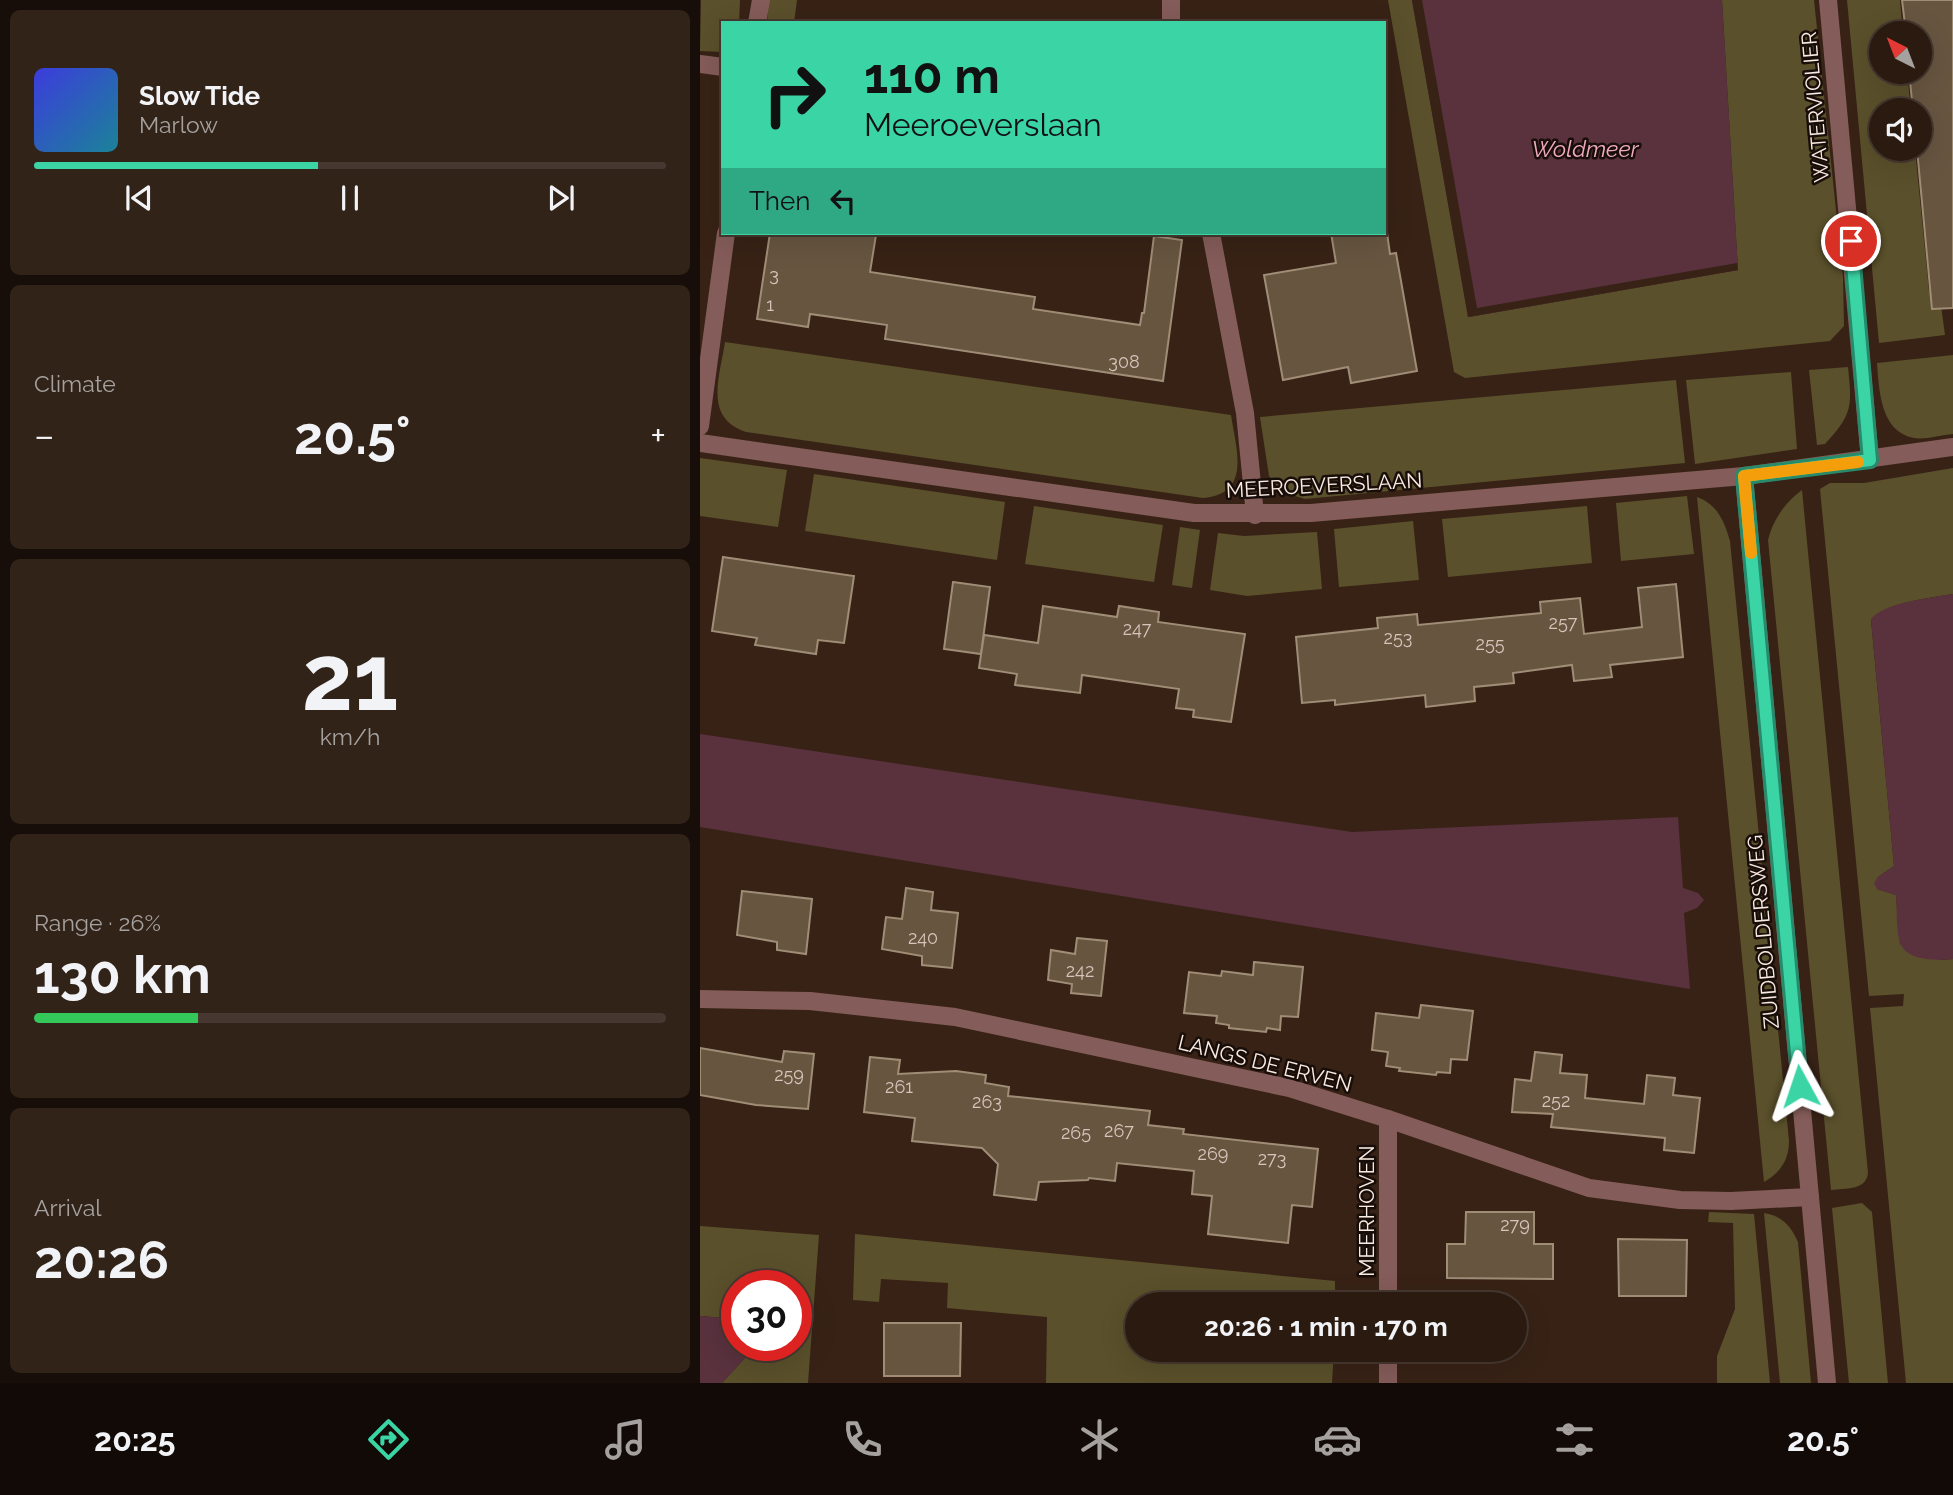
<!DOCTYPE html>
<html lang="en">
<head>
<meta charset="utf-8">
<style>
  :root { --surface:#2a1a10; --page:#322319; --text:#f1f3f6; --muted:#a5a19f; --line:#463830; --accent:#3ad4a5 }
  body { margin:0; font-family:Raleway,sans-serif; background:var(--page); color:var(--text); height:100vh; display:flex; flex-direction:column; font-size:26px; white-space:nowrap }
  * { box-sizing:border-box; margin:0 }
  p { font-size:23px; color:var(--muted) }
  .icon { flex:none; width:38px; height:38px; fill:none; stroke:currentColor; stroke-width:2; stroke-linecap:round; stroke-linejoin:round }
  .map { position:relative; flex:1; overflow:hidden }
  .side { display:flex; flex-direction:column; gap:10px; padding:10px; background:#170e09; width:700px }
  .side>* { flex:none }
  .hud { position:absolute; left:21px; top:21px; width:665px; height:214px; border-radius:0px; box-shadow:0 7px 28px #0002,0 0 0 2px var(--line); background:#3ad4a5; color:#111; overflow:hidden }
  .needle { width:46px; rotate:318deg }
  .controls { position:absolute; left:1169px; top:21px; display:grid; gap:14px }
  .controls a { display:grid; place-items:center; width:63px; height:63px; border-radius:50%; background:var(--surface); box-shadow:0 7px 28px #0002,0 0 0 2px var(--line); font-size:35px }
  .speed { position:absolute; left:21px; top:1270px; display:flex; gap:14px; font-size:35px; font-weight:700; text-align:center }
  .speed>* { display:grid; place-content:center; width:91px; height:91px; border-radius:50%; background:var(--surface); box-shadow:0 7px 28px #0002,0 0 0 2px var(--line); line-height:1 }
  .speed .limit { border:10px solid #d22; background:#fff; color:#111 }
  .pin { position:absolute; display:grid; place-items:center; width:60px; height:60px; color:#fff; margin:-30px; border:4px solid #fff; border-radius:50%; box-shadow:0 2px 7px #0007 }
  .me { position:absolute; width:77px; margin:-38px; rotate:355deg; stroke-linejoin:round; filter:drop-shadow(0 0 5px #0008) }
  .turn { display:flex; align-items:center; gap:24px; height:147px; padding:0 28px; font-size:32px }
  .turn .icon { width:91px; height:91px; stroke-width:2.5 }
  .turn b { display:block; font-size:49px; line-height:60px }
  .then { display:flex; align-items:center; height:66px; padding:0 28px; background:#0003; gap:14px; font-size:26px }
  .big { font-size:52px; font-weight:700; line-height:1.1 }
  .side .widget { flex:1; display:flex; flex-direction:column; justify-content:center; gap:10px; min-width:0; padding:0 24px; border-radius:10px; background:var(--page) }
  .side .dial { align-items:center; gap:0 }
  .dial b { font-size:91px; line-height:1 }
  .song { display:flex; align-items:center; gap:21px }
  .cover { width:84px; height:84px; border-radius:10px; background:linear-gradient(135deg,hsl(240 70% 55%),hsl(190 70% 35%)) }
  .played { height:7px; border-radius:4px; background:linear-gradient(90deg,var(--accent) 45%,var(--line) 45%) }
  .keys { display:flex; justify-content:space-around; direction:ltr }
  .heat { display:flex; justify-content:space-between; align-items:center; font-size:38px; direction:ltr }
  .charge { height:10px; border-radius:5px; background:linear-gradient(90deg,#34c759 26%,var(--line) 0) }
  .trip { position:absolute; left:425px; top:1292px; width:402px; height:70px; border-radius:35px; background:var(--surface); box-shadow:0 7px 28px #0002,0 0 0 2px var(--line); font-weight:700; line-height:70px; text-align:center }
  .tabs { display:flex; height:112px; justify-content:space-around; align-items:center; background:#110a06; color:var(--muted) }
  .tabs .icon { width:49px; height:49px }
  .tabs .active { color:var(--accent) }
  .tabs b { font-size:32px; color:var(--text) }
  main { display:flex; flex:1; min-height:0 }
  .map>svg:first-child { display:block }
  .green { fill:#5a502b }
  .water { fill:#59323e }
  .pier { fill:#382216 }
  .building { fill:#675540; stroke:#a08d76; stroke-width:2 }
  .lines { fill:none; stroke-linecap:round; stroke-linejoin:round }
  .minor { stroke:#845c59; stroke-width:18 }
  .route-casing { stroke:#268a6b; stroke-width:18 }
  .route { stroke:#3ad4a5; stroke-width:12 }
  .slow { stroke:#f59e0b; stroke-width:12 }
  .labels { text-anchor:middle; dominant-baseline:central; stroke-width:5; stroke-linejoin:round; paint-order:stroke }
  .number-label { font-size:18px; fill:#d5c5ba }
  .street-label { font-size:21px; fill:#faeae2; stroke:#180e09 }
  .water-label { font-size:23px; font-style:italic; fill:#f3abc0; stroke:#180e09 }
</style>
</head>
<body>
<main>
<section class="side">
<div class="widget">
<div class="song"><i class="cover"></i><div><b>Slow Tide</b><p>Marlow</p></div></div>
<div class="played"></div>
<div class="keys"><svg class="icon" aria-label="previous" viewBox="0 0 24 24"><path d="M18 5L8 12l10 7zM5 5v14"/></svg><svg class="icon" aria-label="pause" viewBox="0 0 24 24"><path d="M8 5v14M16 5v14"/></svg><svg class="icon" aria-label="next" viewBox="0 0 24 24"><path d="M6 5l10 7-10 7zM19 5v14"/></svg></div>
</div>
<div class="widget"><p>Climate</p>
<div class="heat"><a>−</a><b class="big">20.5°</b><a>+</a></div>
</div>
<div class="widget dial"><b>21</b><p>km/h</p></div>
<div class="widget"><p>Range · 26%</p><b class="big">130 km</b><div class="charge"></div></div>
<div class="widget"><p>Arrival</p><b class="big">20:26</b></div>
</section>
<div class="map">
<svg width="1253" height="1383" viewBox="0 0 1253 1383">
  <rect width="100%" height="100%" fill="#382216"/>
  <g class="green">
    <polygon points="1,0 40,0 39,23 23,23 23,52 0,51"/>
    <polygon points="69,0 97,0 94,23 67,23"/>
    <polygon points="688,0 712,0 769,317 1038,270 1022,0 1114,0 1143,277 1144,326 1130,341 765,378 754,372"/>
    <polygon points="1147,0 1200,0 1203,33 1181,33 1181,72 1207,72 1211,110 1181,110 1181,149 1215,149 1229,291 1239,291 1245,335 1179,343"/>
    <path d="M25,342L531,415C536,449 552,494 503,498L46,432C3,418 20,376 25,342Z"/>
    <path d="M1253,355V434C1241,435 1225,440 1214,438C1180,432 1179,389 1177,363Z"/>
    <path d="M1148,367C1152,406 1153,414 1125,444L1117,445L1109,370Z"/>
    <polygon points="1091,372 1097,449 995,464 986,380"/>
    <polygon points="976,380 985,463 605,499 582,492 569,476 560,417"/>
    <polygon points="0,458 87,470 78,527 0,516"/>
    <path d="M1253,468V594C1231,598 1185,602 1171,620L1194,866L1178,877L1177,889L1196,895L1200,944L1241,960L1253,959V1383H1206L1170,1008L1203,1006L1204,994L1169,996L1120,489L1130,483H1164Z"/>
    <polygon points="114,474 305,502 297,560 105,531"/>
    <path d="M1102,490L1168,1173C1166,1191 1145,1188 1131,1190L1068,540C1073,520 1085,502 1102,490Z"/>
    <polygon points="987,496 994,554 921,561 916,503"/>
    <path d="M997,497C1018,505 1024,521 1030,541L1089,1141C1089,1160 1080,1173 1064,1182Z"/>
    <polygon points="334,506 463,525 454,582 325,564"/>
    <polygon points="887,506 892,563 748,577 742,519"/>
    <polygon points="713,521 719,580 639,587 634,529"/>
    <polygon points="480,527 500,530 492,588 472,585"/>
    <polygon points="617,532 622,589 547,596 510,590 518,533 544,536"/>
    <polygon points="1162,1203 1172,1212 1188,1383 1149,1383 1132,1208"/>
    <polygon points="1009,1212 1054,1214 1070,1383 1017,1383 1017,1356 1035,1309 1033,1223 1008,1222"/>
    <path d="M1064,1213C1082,1216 1090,1225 1098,1242L1111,1383H1080Z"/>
    <polygon points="0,1226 119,1235 108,1383 22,1383 56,1346 96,1346 96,1286 37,1286 37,1319 0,1316"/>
    <polygon points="155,1234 635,1281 635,1304 438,1304 438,1349 634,1349 632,1383 346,1383 347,1317 247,1308 248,1283 181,1279 179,1302 153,1300"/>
  </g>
  <g class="water">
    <polygon points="712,0 1022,0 1038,270 768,317"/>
    <path d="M1253,594V959C1238,961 1209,961 1201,945C1196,935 1197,907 1196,895L1177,889L1174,883L1178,877L1194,866L1171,619C1185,602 1231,598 1253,594Z"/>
    <polygon points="0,734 652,832 978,817 983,888 998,893 1004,900 997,908 984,913 990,989 0,827"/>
    <polygon points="0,1316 37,1319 37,1346 56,1346 22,1383 0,1383"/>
  </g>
  <polygon class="pier" points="712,0 722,0 777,308 1037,263 1038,270 768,317"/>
  <g class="building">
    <polygon points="1202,0 1253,0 1253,308 1232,309 1217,149 1220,149 1220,110 1213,110 1209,72 1220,72 1220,33 1206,33"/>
    <polygon points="70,233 158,233 176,235 170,272 335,297 333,309 440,325 442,313 444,313 454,236 482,240 463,381 185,339 187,325 110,314 108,327 57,319"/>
    <polygon points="631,233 687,233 690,254 696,253 717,371 651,383 648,367 583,380 564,275 636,263"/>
    <polygon points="23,557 154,576 144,643 118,640 116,654 55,645 57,638 12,631"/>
    <polygon points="253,582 290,587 281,654 244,649"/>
    <polygon points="976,584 983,657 910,665 912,677 874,681 872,665 813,673 814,683 774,687 775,701 726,707 725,695 635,705 635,700 602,703 596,637 678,628 677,618 717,614 718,625 841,613 840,602 880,598 884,634 942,627 938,588"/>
    <polygon points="343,606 417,617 419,606 459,612 458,622 545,634 531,722 493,717 494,710 476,708 479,689 382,675 380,693 315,685 317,674 279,668 284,635 338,643"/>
    <polygon points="206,888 233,892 231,910 258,913 252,968 222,965 222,956 182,949 186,917 202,919"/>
    <polygon points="42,891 112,899 106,954 77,950 77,942 37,935"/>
    <polygon points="377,938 407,941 401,996 371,993 372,984 348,980 351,950 375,954"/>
    <polygon points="554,962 603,967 598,1017 581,1016 580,1030 567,1028 566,1032 529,1028 529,1025 516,1023 517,1016 484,1013 489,972 521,976 522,971 553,975"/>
    <polygon points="721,1005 773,1011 767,1060 751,1059 750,1073 737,1072 736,1075 699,1071 700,1068 686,1066 688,1052 672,1050 676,1013 719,1018"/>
    <polygon points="0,1048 82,1062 84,1051 114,1054 108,1109 56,1105 0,1095"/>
    <polygon points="835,1052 862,1055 860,1073 887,1075 885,1098 944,1104 947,1075 975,1078 973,1095 1000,1098 994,1153 964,1150 965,1138 851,1127 853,1114 812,1112 815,1079 831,1081"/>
    <polygon points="170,1057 200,1060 198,1074 256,1071 286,1075 285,1083 309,1087 308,1096 450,1111 448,1125 484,1129 483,1134 618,1149 612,1207 592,1205 588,1243 508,1234 512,1196 492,1194 494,1171 417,1163 415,1181 389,1178 388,1180 339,1182 336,1200 294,1195 298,1164 282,1148 212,1141 215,1118 164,1112"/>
    <polygon points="766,1212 834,1212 834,1244 853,1244 853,1279 747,1278 747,1244 765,1244"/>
    <polygon points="918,1239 987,1240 986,1296 919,1296"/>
    <polygon points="184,1323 261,1323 260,1376 184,1376"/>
  </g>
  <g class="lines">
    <g class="minor">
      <polyline points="471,0 471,23"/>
      <polyline points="1128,0 1170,460"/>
      <polyline points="57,23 61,0"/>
      <polyline points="0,64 23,67"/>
      <polyline points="511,233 545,413 555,515"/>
      <polyline points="0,426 26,233"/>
      <polyline points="0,443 494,513 611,513 1044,476 1253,447"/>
      <polyline points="1044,476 1127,1383"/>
      <polyline points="0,999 110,1001 255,1017 589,1088 688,1119 889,1188 980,1200 1031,1201 1110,1197"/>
      <polyline points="688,1119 688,1304"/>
      <polyline points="688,1349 688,1383"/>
    </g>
  </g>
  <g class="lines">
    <g class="route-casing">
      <polyline id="route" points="1100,1086 1044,476 1170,460 1151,241"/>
    </g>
    <use href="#route" class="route"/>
    <polyline class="slow" points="1051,553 1044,476 1158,462"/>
  </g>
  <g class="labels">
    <g class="number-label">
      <text x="74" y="274">3</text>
      <text x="70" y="304">1</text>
      <text x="424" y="361">308</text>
      <text x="863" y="622">257</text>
      <text x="437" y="628">247</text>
      <text x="698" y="637">253</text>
      <text x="790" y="643">255</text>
      <text x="223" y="937">240</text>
      <text x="380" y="970">242</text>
      <text x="89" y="1074">259</text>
      <text x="199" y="1086">261</text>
      <text x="856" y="1100">252</text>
      <text x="287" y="1101">263</text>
      <text x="419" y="1130">267</text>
      <text x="376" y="1132">265</text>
      <text x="513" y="1153">269</text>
      <text x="572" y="1158">273</text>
      <text x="815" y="1224">279</text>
    </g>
    <g class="street-label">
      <text transform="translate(1115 107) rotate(-95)">WATERVIOLIER</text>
      <text transform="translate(624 485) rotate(-3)">MEEROEVERSLAAN</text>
      <text transform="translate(1063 932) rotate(-95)">ZUIDBOLDERSWEG</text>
      <text transform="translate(565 1063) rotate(14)">LANGS DE ERVEN</text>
      <text transform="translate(666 1211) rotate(-90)">MEERHOVEN</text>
    </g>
    <g class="water-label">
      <text x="885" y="148">Woldmeer</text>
    </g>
  </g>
</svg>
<div class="controls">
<a><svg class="needle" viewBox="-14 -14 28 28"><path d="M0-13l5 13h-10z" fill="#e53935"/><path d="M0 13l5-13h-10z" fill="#a5a19f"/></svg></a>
<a><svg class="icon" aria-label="sound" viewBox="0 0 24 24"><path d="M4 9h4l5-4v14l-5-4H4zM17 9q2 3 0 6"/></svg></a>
</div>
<div class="speed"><div class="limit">30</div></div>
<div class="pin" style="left:1151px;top:241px;background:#d93025"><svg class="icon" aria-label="arrive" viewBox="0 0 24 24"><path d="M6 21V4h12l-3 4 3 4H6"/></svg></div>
<svg class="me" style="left:1100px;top:1086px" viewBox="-20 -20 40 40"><path d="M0-17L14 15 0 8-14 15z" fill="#3ad4a5" stroke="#fff" stroke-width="4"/></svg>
<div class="trip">20:26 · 1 min · 170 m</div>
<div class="hud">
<div class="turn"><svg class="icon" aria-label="right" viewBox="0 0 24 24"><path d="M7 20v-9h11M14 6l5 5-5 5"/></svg><div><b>110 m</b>Meeroeverslaan</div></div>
<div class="then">Then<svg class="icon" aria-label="left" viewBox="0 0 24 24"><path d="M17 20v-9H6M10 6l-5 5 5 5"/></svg></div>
</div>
</div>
</main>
<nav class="tabs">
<b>20:25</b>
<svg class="icon active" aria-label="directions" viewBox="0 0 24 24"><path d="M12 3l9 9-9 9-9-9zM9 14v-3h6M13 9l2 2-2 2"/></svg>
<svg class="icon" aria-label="music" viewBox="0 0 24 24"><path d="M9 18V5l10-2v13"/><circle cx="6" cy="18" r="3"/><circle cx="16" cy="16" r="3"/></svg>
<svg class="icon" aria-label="phone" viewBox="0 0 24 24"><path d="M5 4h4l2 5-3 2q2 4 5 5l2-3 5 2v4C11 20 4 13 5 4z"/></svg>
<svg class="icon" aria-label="climate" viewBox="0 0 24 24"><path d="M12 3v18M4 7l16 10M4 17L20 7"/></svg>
<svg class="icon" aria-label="car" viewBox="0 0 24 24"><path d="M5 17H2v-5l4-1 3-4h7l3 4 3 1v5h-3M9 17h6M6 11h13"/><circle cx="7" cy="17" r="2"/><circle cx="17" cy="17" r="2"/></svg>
<svg class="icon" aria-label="filters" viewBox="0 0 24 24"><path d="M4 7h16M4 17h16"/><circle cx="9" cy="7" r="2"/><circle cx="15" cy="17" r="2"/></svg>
<b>20.5°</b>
</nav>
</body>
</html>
